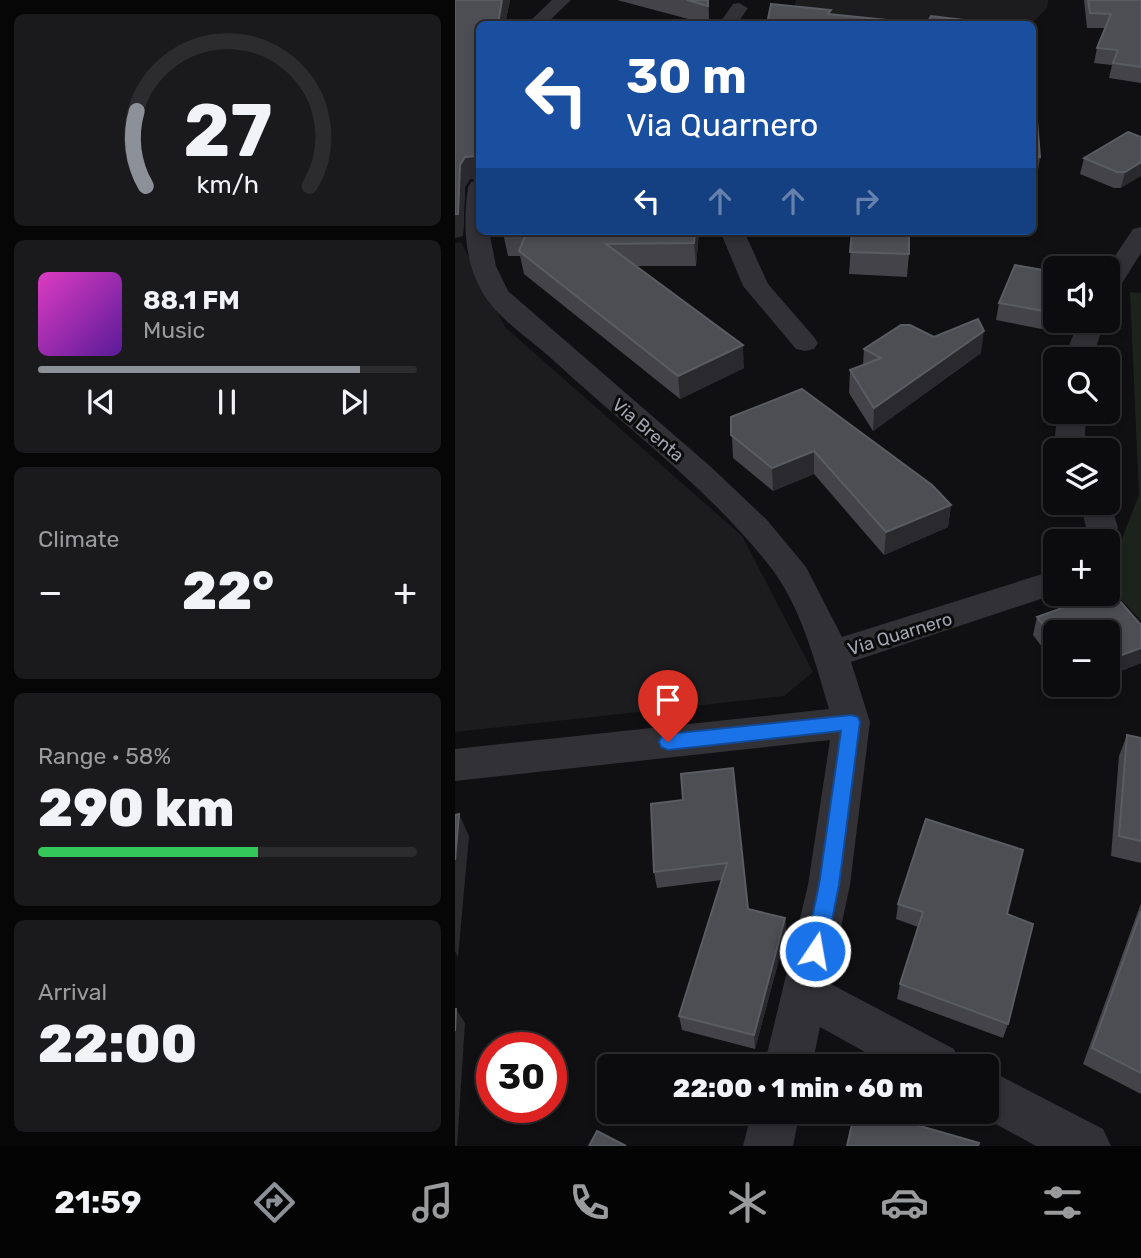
<!DOCTYPE html>
<html lang="en">
<head>
<meta charset="utf-8">
<style>
  :root { --surface:#0c0b0d; --page:#1a191b; --text:#f1f3f6; --muted:#9a9b9d; --line:#2c2b2e; --accent:#8c9099 }
  body { margin:0; font-family:Rubik,sans-serif; background:var(--page); color:var(--text); height:100vh; display:flex; flex-direction:column; font-size:26px; white-space:nowrap }
  * { box-sizing:border-box; margin:0 }
  p { font-size:23px; color:var(--muted) }
  .icon { flex:none; width:38px; height:38px; fill:none; stroke:currentColor; stroke-width:2; stroke-linecap:round; stroke-linejoin:round }
  .map { position:relative; flex:1; overflow:hidden }
  .details { display:flex; flex-direction:column; gap:14px; padding:14px; background:#070607; width:455px }
  .details>* { flex:none }
  .guide { position:absolute; left:21px; top:21px; width:560px; height:214px; border-radius:10px; box-shadow:0 4px 10px #0003,0 0 0 2px var(--line); background:#1a4fa0; color:#fff; overflow:hidden }
  .buttons { position:absolute; left:588px; top:256px; display:grid; gap:14px }
  .buttons a { display:grid; place-items:center; width:77px; height:77px; border-radius:10px; background:var(--surface); box-shadow:0 4px 10px #0003,0 0 0 2px var(--line); font-size:35px }
  .speed { position:absolute; left:21px; top:1032px; display:flex; gap:14px; font-size:35px; font-weight:700; text-align:center }
  .speed>* { display:grid; place-content:center; width:91px; height:91px; border-radius:50%; background:var(--surface); box-shadow:0 4px 10px #0003,0 0 0 2px var(--line); line-height:1 }
  .speed .limit { border:10px solid #d22; background:#fff; color:#111 }
  .pin { position:absolute; display:grid; place-items:center; width:60px; height:60px; color:#fff; margin:-72px -30px; border-radius:50% 50% 50% 0; rotate:-45deg; box-shadow:0 0 7px #0007 }
  .pin .icon { rotate:45deg }
  .me { position:absolute; width:77px; margin:-38px; rotate:12deg; stroke-linejoin:round; filter:drop-shadow(0 0 5px #0008) }
  .turn { display:flex; align-items:center; gap:24px; height:147px; padding:0 35px; font-size:32px }
  .turn .icon { width:91px; height:91px; stroke-width:2.5 }
  .turn b { display:block; font-size:49px; line-height:60px }
  .lanes { display:flex; align-items:center; height:66px; padding:0 35px; background:#0003; justify-content:center; gap:35px; direction:ltr }
  .lanes .off { opacity:.35 }
  .big { font-size:52px; font-weight:800; line-height:1.1 }
  .details .tile { flex:1; display:flex; flex-direction:column; justify-content:center; gap:10px; min-width:0; padding:0 24px; border-radius:10px; background:var(--page) }
  .details .dial { align-items:center; gap:0 }
  .dial svg { height:182px; overflow:visible; fill:none; stroke:var(--line); stroke-width:7; stroke-linecap:round; text-anchor:middle }
  .dial text { fill:var(--text); stroke:none }
  .song { display:flex; align-items:center; gap:21px }
  .cover { width:84px; height:84px; border-radius:10px; background:linear-gradient(135deg,hsl(310 70% 55%),hsl(270 70% 35%)) }
  .played { height:7px; border-radius:4px; background:linear-gradient(90deg,var(--accent) 85%,var(--line) 85%) }
  .keys { display:flex; justify-content:space-around; direction:ltr }
  .heat { display:flex; justify-content:space-between; align-items:center; font-size:38px; direction:ltr }
  .charge { height:10px; border-radius:5px; background:linear-gradient(90deg,#34c759 58%,var(--line) 0) }
  .trip { position:absolute; left:142px; top:1054px; width:402px; height:70px; border-radius:10px; background:var(--surface); box-shadow:0 4px 10px #0003,0 0 0 2px var(--line); font-weight:800; line-height:70px; text-align:center }
  .menu { display:flex; height:112px; justify-content:space-around; align-items:center; background:#050405; color:var(--muted) }
  .menu .icon { width:49px; height:49px }
  .menu .active { color:var(--accent) }
  .menu b { font-size:32px; color:var(--text) }
  main { display:flex; flex:1; min-height:0 }
  .map>svg:first-child { display:block }
  .built { fill:#1c1c1e }
  .green { fill:#1c231d }
  .lines { fill:none; stroke-linecap:round; stroke-linejoin:round }
  .street { fill:#313136; fill-rule:evenodd }
  .wall { fill:#434349 }
  .shaded-wall { fill:#2a2a2e }
  .building { fill:#4d4e54; stroke:#5a5c63; stroke-width:2 }
  .route { fill:#1a73e8; stroke:#114b97; stroke-width:2 }
  .labels { text-anchor:middle; dominant-baseline:central; stroke-width:6; stroke-linejoin:round; paint-order:stroke }
  .street-label { font-size:18px; fill:#a1a5b1; stroke:#0b0b0c }
</style>
</head>
<body>
<main>
<section class="details">
<div class="tile dial"><svg viewBox="0 0 100 80">
<path d="M14 69A42 42 0 1 1 86 69"/>
<path d="M14 69A42 42 0 0 1 10 36" stroke="#8c9099"/>
<text x="50" y="56" font-size="32" font-weight="700">27</text>
<text x="50" y="72" font-size="11">km/h</text>
</svg></div>
<div class="tile">
<div class="song"><i class="cover"></i><div><b>88.1 FM</b><p>Music</p></div></div>
<div class="played"></div>
<div class="keys"><svg class="icon" aria-label="previous" viewBox="0 0 24 24"><path d="M18 5L8 12l10 7zM5 5v14"/></svg><svg class="icon" aria-label="pause" viewBox="0 0 24 24"><path d="M8 5v14M16 5v14"/></svg><svg class="icon" aria-label="next" viewBox="0 0 24 24"><path d="M6 5l10 7-10 7zM19 5v14"/></svg></div>
</div>
<div class="tile"><p>Climate</p>
<div class="heat"><a>−</a><b class="big">22°</b><a>+</a></div>
</div>
<div class="tile"><p>Range · 58%</p><b class="big">290 km</b><div class="charge"></div></div>
<div class="tile"><p>Arrival</p><b class="big">22:00</b></div>
</section>
<div class="map">
<svg width="686" height="1146" viewBox="0 0 686 1146">
  <rect width="100%" height="100%" fill="#100f11"/>
  <g class="built">
    <polygon points="341,0 593,0 592,8 576,24 419,24 337,13"/>
    <polygon points="6,242 50,327 287,536 358,672 329,696 0,732 0,243"/>
  </g>
  <polygon class="green" points="675,292 686,293 686,621 653,585 653,574 684,495"/>
  <g class="lines">
    <g class="street">
      <polygon points="97,0 116,0 91,24 72,24"/>
      <polygon points="284,3 293,8 282,24 264,24 278,4"/>
      <path d="M24,180V231H34L41,266L53,291L256,467L312,520L351,567L387,637L600,570V593H604L396,662L415,722L395,885L374,983L499,1049L505,1066H435L365,1027L357,1066H309L353,885L375,740L0,781V749L374,709C359,659 346,605 313,564C251,486 170,427 98,360C74,338 42,319 26,290C9,259 8,222 13,187L16,182Z"/>
      <polygon points="686,227 686,253 662,291 653,293 652,268 678,229"/>
      <polygon points="265,231 289,231 313,284 359,337 363,343 359,349 350,351 341,349 288,286"/>
      <polygon points="624,320 650,320 637,359 609,359"/>
      <polygon points="603,411 631,411 630,435 637,450 607,450 600,435"/>
      <polygon points="653,496 663,528 653,544 653,541 622,541 631,527 625,502 653,502"/>
      <polygon points="532,1069 648,1129 656,1146 581,1146 517,1111 532,1111"/>
      <polygon points="297,1111 345,1111 338,1146 288,1146"/>
    </g>
  </g>
  <g class="wall">
    <polygon points="0,0 55,0 50,24 24,24 24,219 21,206 21,179 15,179 10,187 8,236"/>
    <polygon points="162,0 254,0 254,24 252,24"/>
    <polygon points="629,0 686,0 686,83 654,78 657,65 639,63 642,48 650,28 632,28"/>
    <polygon points="578,96 585,157 582,178 578,178"/>
    <polygon points="686,137 666,188 659,188 625,174 629,158"/>
    <polygon points="49,231 244,231 241,266 182,266 289,368 225,399 69,274 65,256 53,256 48,233"/>
    <polygon points="397,231 454,254 452,277 394,274"/>
    <polygon points="544,303 600,306 592,330 541,320"/>
    <polygon points="479,337 526,353 418,431 394,393 395,370 408,365 409,349"/>
    <polygon points="276,417 496,505 493,527 429,555 359,474 318,491 278,458"/>
    <polygon points="656,591 686,625 686,663 653,676 653,632 600,632 600,664 578,635 582,617 649,593 653,593 653,592"/>
    <polygon points="672,735 686,738 686,863 656,856 664,756"/>
    <polygon points="278,768 293,909 330,918 331,933 300,1049 227,1030 224,1016 267,880 202,888 199,872 228,800"/>
    <polygon points="686,903 686,1094 628,1064"/>
    <polygon points="443,904 552,914 553,1024 548,1038 442,999 445,984 463,927 441,919"/>
  </g>
  <g class="shaded-wall">
    <polygon points="47,0 55,0 50,24 43,24"/>
    <polygon points="253,0 254,0 254,24"/>
    <polygon points="21,156 24,178 15,179 10,187 8,236 0,238 0,214 5,165 10,157"/>
    <polygon points="686,162 686,176 666,188 670,172"/>
    <polygon points="240,231 244,231 241,266 239,243"/>
    <polygon points="600,298 600,306 592,330 595,312"/>
    <polygon points="529,331 526,353 418,431 419,408"/>
    <polygon points="288,345 289,368 225,399 223,376"/>
    <polygon points="359,451 359,474 318,491 317,468"/>
    <polygon points="496,505 493,527 429,555 431,532"/>
    <polygon points="686,648 686,663 653,676 653,660"/>
    <polygon points="621,684 631,684 620,689"/>
    <polygon points="4,814 14,836 3,957 0,951 0,860"/>
    <polygon points="330,918 331,933 300,1049 299,1035"/>
    <polygon points="1,1009 10,1023 2,1146 0,1146 0,1031"/>
  </g>
  <g class="building">
    <polygon points="0,0 47,0 43,24 24,24 24,206 21,206 21,156 10,157 5,165 3,214 0,214"/>
    <polygon points="232,0 253,0 253,6"/>
    <polygon points="633,0 686,0 686,67 658,63 663,50 642,48 656,14 635,13"/>
    <polygon points="316,4 376,10 373,14 472,24 476,16 510,20 508,24 312,24"/>
    <polygon points="578,96 580,96 585,157 578,156"/>
    <polygon points="673,132 686,137 686,162 670,172 662,172 629,158"/>
    <polygon points="49,231 240,231 239,243 151,244 288,345 223,376 64,251 71,234 48,233"/>
    <polygon points="397,231 454,231 454,254 395,252"/>
    <polygon points="560,265 600,272 600,298 595,312 544,303"/>
    <polygon points="523,319 529,331 419,408 395,370 426,358 409,349 446,325 455,325 479,337"/>
    <polygon points="347,389 477,485 496,505 431,532 359,451 317,468 276,435 276,417"/>
    <polygon points="656,591 686,625 686,648 653,660 653,632 600,632 600,640 582,617 649,593 653,593 653,592"/>
    <polygon points="672,735 686,738 686,841 664,836"/>
    <polygon points="278,768 293,909 330,918 299,1035 224,1016 272,863 199,872 196,804 228,800 226,774"/>
    <polygon points="4,814 0,860 0,815"/>
    <polygon points="471,819 568,850 552,914 578,924 553,1024 445,984 468,912 443,904"/>
    <polygon points="686,911 686,1073 637,1048"/>
    <polygon points="0,1009 1,1009 0,1031"/>
    <polygon points="400,1111 413,1111 524,1143 523,1146 392,1146"/>
    <polygon points="142,1131 171,1146 134,1146"/>
  </g>
  <polygon class="route" points="396,715 403,717 405,722 384,885 371,951 368,958 360,961 353,958 350,951 364,885 386,731 213,750 206,747 204,742 206,737 213,734"/>
  <g class="labels">
    <g class="street-label">
      <text transform="translate(193 430) rotate(40)">Via Brenta</text>
      <text transform="translate(445 634) rotate(-17)">Via Quarnero</text>
    </g>
  </g>
</svg>
<div class="buttons">
<a><svg class="icon" aria-label="sound" viewBox="0 0 24 24"><path d="M4 9h4l5-4v14l-5-4H4zM17 9q2 3 0 6"/></svg></a>
<a><svg class="icon" aria-label="search" viewBox="0 0 24 24"><circle cx="10" cy="10" r="6"/><path d="M15 15l6 6"/></svg></a>
<a><svg class="icon" aria-label="layers" viewBox="0 0 24 24"><path d="M12 4l9 5-9 5-9-5zM3 14l9 5 9-5"/></svg></a>
<a>+</a>
<a>−</a>
</div>
<div class="speed"><div class="limit">30</div></div>
<div class="pin" style="left:213px;top:742px;background:#d93025"><svg class="icon" aria-label="arrive" viewBox="0 0 24 24"><path d="M6 21V4h12l-3 4 3 4H6"/></svg></div>
<svg class="me" style="left:360px;top:951px" viewBox="-20 -20 40 40"><circle r="17" fill="#1a73e8" stroke="#fff" stroke-width="3"/><path d="M0-11L8 9 0 5-8 9z" fill="#fff"/></svg>
<div class="trip">22:00 · 1 min · 60 m</div>
<div class="guide">
<div class="turn"><svg class="icon" aria-label="left" viewBox="0 0 24 24"><path d="M17 20v-9H6M10 6l-5 5 5 5"/></svg><div><b>30 m</b>Via Quarnero</div></div>
<div class="lanes"><svg class="icon" aria-label="left" viewBox="0 0 24 24"><path d="M17 20v-9H6M10 6l-5 5 5 5"/></svg><svg class="icon off" aria-label="ahead" viewBox="0 0 24 24"><path d="M12 20V5M6 11l6-6 6 6"/></svg><svg class="icon off" aria-label="ahead" viewBox="0 0 24 24"><path d="M12 20V5M6 11l6-6 6 6"/></svg><svg class="icon off" aria-label="right" viewBox="0 0 24 24"><path d="M7 20v-9h11M14 6l5 5-5 5"/></svg></div>
</div>
</div>
</main>
<nav class="menu">
<b>21:59</b>
<svg class="icon active" aria-label="directions" viewBox="0 0 24 24"><path d="M12 3l9 9-9 9-9-9zM9 14v-3h6M13 9l2 2-2 2"/></svg>
<svg class="icon" aria-label="music" viewBox="0 0 24 24"><path d="M9 18V5l10-2v13"/><circle cx="6" cy="18" r="3"/><circle cx="16" cy="16" r="3"/></svg>
<svg class="icon" aria-label="phone" viewBox="0 0 24 24"><path d="M5 4h4l2 5-3 2q2 4 5 5l2-3 5 2v4C11 20 4 13 5 4z"/></svg>
<svg class="icon" aria-label="climate" viewBox="0 0 24 24"><path d="M12 3v18M4 7l16 10M4 17L20 7"/></svg>
<svg class="icon" aria-label="car" viewBox="0 0 24 24"><path d="M5 17H2v-5l4-1 3-4h7l3 4 3 1v5h-3M9 17h6M6 11h13"/><circle cx="7" cy="17" r="2"/><circle cx="17" cy="17" r="2"/></svg>
<svg class="icon" aria-label="filters" viewBox="0 0 24 24"><path d="M4 7h16M4 17h16"/><circle cx="9" cy="7" r="2"/><circle cx="15" cy="17" r="2"/></svg>
</nav>
</body>
</html>
